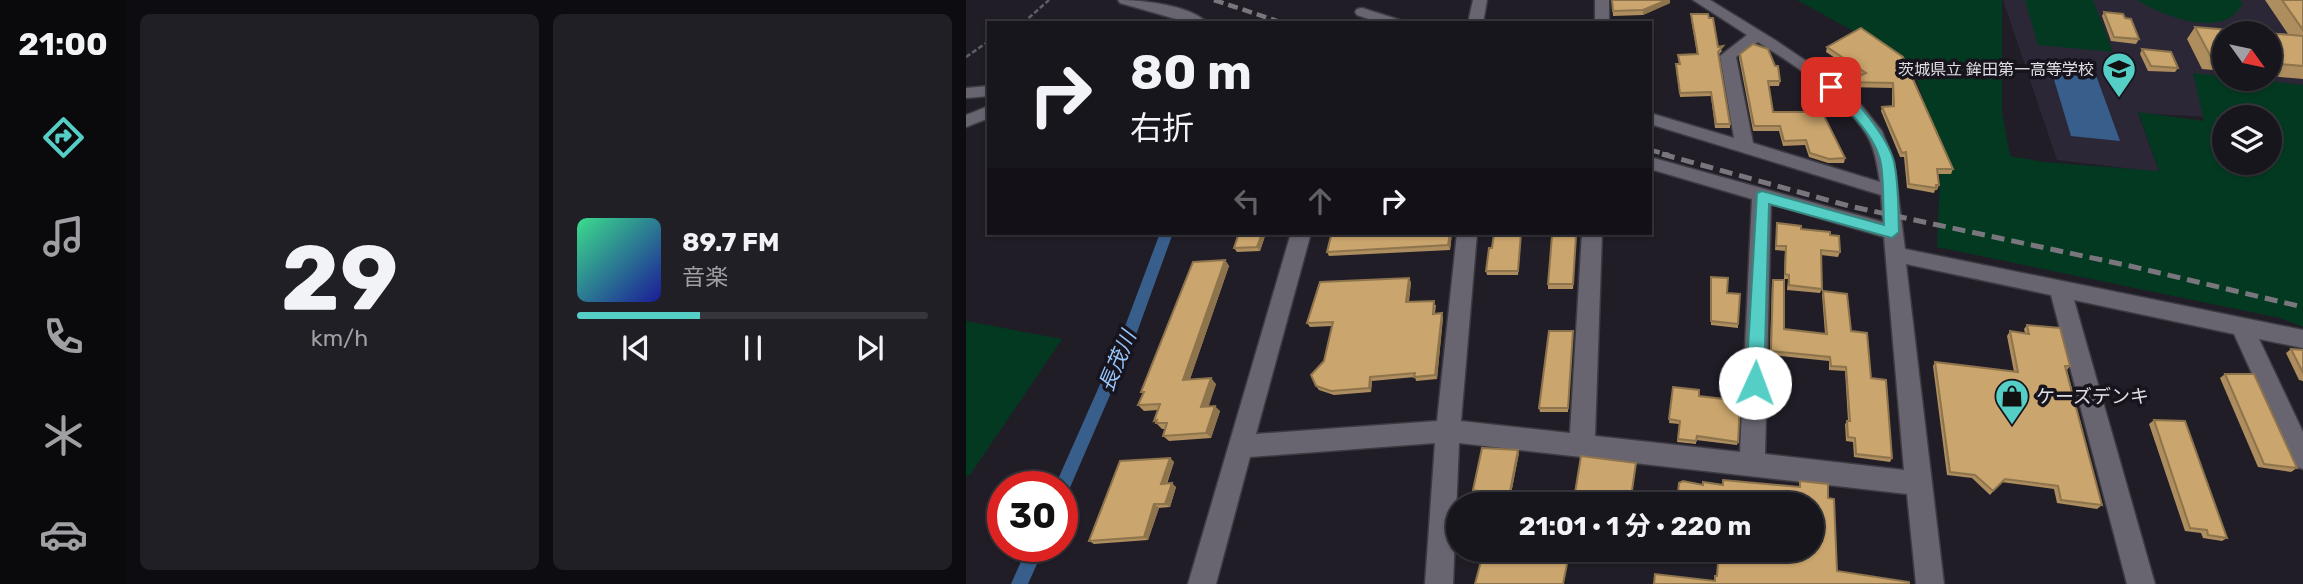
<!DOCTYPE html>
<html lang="ja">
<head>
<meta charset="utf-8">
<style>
  :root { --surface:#18161d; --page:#211f26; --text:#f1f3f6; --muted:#9f9fa4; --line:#36353b; --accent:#55cec6 }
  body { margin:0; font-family:Rubik,"Noto Sans JP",sans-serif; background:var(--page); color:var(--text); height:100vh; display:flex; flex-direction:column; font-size:26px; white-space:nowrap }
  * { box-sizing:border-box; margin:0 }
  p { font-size:23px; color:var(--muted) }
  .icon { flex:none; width:38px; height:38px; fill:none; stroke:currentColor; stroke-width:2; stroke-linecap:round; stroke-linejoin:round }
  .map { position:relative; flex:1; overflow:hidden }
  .drawer { display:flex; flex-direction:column; gap:14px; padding:14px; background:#0d0c10; width:840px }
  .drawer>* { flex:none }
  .top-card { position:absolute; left:21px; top:21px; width:665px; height:214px; border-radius:0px; box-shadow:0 2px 5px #0004,0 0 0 2px var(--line); background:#18161d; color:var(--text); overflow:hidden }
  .needle { width:46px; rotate:123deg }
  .fabs { position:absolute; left:1246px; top:21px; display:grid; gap:14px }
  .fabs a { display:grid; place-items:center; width:70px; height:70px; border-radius:50%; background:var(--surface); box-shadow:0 2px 5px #0004,0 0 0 2px var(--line); font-size:35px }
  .speed { position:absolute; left:21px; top:471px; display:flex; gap:14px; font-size:35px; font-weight:700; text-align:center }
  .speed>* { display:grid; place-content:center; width:91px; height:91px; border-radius:50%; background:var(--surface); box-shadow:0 2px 5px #0004,0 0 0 2px var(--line); line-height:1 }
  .speed .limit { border:10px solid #d22; background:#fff; color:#111 }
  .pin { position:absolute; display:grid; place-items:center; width:60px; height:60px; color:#fff; margin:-30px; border-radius:14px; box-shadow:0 4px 10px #0006 }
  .me { position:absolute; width:77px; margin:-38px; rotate:2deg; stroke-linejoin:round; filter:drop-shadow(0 0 5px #0008) }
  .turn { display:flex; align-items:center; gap:24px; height:147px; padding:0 28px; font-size:32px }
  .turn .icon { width:91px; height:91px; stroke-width:2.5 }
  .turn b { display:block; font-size:49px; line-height:60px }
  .lanes { display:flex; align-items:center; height:66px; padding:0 28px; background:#0003; justify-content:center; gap:35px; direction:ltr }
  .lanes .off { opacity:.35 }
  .drawer .tile { flex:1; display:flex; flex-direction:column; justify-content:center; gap:10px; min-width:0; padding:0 24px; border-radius:10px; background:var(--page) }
  .drawer .dial { align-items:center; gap:0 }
  .dial b { font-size:91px; line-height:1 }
  .song { display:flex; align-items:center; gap:21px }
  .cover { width:84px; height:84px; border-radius:10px; background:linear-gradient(135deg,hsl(150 70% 55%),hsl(240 70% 35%)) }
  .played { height:7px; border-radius:4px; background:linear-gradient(90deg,var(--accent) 35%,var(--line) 35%) }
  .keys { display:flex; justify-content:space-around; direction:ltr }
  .drawer .tiles { flex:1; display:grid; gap:14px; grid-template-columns:repeat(2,1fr) }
  .trip { position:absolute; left:480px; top:492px; width:378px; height:70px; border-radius:35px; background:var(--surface); box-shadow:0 2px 5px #0004,0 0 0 2px var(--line); font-weight:700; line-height:70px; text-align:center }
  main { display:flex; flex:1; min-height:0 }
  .tabs { display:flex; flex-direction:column; width:126px; justify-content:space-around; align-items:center; background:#0a090c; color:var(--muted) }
  .tabs .icon { width:49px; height:49px }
  .tabs .current { color:var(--accent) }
  .tabs b { font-size:32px; color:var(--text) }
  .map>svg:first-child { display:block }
  .built { fill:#2c2736 }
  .green { fill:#043921; fill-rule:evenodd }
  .water { fill:#385f8b }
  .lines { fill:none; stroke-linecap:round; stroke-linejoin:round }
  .minor-casing { stroke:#3d3b42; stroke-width:3 }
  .path { stroke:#605e66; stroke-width:2.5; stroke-dasharray:5 2.5; stroke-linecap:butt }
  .minor { fill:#686570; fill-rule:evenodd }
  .rail-far1 { stroke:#79767e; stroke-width:4.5; stroke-dasharray:10 5; stroke-linecap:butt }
  .rail { stroke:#79767e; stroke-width:5; stroke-dasharray:13 7; stroke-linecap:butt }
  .wall { fill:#ae8e5e }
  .shaded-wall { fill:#8d744c }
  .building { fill:#caa56d; stroke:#8d744c; stroke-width:2 }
  .route { fill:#55cec6; stroke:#378681; stroke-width:2 }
  .labels { text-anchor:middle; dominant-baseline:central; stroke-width:7; stroke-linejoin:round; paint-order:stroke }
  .far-poi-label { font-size:16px; fill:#e0dee4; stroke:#17141d; text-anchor:end }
  .poi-label { font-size:19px; fill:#e0dee4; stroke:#17141d; text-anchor:start }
  .water-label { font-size:21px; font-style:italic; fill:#97c6fd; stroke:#17141d }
</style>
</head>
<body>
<main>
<nav class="tabs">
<b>21:00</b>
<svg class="icon current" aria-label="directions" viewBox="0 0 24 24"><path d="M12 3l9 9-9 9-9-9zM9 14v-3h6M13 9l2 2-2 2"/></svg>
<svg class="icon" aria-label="music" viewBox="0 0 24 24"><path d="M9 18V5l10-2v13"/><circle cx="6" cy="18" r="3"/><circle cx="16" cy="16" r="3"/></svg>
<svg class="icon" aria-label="phone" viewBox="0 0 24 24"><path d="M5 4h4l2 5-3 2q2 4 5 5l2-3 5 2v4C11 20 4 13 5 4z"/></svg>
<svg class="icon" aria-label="climate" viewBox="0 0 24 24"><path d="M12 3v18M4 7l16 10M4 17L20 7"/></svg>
<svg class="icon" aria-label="car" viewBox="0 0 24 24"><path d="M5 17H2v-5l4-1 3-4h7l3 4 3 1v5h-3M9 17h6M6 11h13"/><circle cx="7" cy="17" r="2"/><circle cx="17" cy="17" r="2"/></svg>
</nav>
<section class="drawer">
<div class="tiles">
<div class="tile dial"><b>29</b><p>km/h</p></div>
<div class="tile">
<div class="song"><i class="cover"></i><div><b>89.7 FM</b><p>音楽</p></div></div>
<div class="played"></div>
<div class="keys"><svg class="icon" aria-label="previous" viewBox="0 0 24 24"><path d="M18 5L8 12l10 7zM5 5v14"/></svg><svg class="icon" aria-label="pause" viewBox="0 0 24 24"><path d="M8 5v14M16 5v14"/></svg><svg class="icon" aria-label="next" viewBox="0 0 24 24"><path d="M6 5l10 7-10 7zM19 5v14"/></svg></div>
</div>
</div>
</section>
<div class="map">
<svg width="1337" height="584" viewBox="0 0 1337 584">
  <rect width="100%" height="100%" fill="#201d27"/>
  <polygon class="built" points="1037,0 1337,0 1337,85 1276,79 1304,79 1304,33 1258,33 1258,77 1227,74 1243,117 1172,113 1193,172 1091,160"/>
  <g class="green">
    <path d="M831,0H1036V112L1044,156L1077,162L1193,171L1172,112L1238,121L1227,73L1337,85V327L1314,318L971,247L974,176L960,107L949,75L898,37ZM1258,117H1304V163H1258Z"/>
    <polygon points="1059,0 1127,0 1147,52 1072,45"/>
    <path d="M1171,0H1274L1277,3C1259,41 1196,16 1171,0Z"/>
    <polygon points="0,321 96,339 4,475 0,476"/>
  </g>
  <g class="water">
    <polygon points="1083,63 1127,67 1154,141 1105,136"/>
    <polygon points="194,233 207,233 170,335 96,506 96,486 89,486 155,337"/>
    <polygon points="62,546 79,546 62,584 45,584"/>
  </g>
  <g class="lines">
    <g class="minor-casing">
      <g id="minor">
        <path d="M152,0C175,0 225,5 241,23H224L154,3Z"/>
        <polygon points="507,0 521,0 517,23 502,23"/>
        <rect x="629" y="0" width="14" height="23"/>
        <path d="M727,0H744L809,40L855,71L896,106L916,131L928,162L939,249L1337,330V348L1293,339L1337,432V469L1328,466L1268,334L1108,300L1189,584H1161L1085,295L940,264L978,584H950L941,494L493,443L487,584H459L469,443L284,457L250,584H222L325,233H345L290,434L471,421L491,233H511L495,421L604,433L616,233H636L629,436L774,452L786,199L684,169V157L917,222L915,195L684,124V113L768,138L754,56L781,35ZM792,42C830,66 876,95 900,134C909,148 911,166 914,182L787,143L770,57ZM805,204L918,237L938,470L799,454Z"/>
        <polygon points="396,8 434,20 436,23 414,23 391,15 389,12 391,9"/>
        <polygon points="23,86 23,96 0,98 0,88"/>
        <polygon points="23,106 23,118 0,127 0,115"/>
      </g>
    </g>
    <g class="path">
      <polyline points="57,23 83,0"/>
      <polyline points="0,57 23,41"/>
    </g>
    <use href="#minor" class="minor"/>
    <g class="rail-far1">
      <polyline points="248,0 317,23"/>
      <polyline points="684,150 703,155"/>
    </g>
    <polyline class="rail" points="696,154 883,206 1164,266 1337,307"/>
  </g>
  <g class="wall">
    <polygon points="646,0 704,3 677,15 647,16"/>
    <polygon points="1299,0 1337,0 1337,79 1304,76 1304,33 1258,33 1258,71 1236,69 1221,39 1229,27 1322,34"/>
    <polygon points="1138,12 1159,18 1173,39 1170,44 1145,41 1136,16"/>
    <polygon points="725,14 756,51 752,55 764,124 764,128 749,128 745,96 714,97 710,69 710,64 713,64 712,55 731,54 725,18"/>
    <polygon points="895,28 987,169 985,174 972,174 973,185 971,190 969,190 968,193 941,188 938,157 934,157 915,111 916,107 926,106 926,88 878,87 879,82 895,75 860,52 861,47"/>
    <polygon points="1176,49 1212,68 1209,72 1182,71 1174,54"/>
    <polygon points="774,54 814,81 813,86 802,86 807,112 879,158 878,163 862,163 843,157 839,145 817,146 813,131 787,131 773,58"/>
    <polygon points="811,223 864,235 874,252 872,257 855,255 856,289 854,293 821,290 822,279 818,279 819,251 809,250"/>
    <polygon points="300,233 294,251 271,252 268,248"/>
    <polygon points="486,233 484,250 363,256 361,252"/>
    <polygon points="610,236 607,289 582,289 582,284"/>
    <polygon points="555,238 552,275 521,275 520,271 526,248"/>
    <polygon points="259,260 263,266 224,379 250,384 242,406 254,411 245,438 203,441 197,436 199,429 196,429 188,421 192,410 178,411 172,405 177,393 175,392"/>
    <polygon points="745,277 761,293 772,324 772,328 745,325"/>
    <polygon points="807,280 818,329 859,334 856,295 857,291 885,331 905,378 926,458 924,462 888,457 887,442 880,441 879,424 882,421 879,371 863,370 863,361 804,355 806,284"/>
    <polygon points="445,282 443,302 470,305 469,313 477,317 471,379 450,381 449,377 406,381 405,392 368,395 353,390 350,386 358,361 366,326 344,327 341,323"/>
    <polygon points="1061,325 1104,366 1101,370 1136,505 1131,509 1091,503 1088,489 1035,482 1024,495 1006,478 981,475 967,366 969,362 1048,372 1041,336 1044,331 1059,333 1058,329"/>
    <polygon points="607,335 602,412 574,412 573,408"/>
    <polygon points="1325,349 1337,350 1337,381 1333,380 1320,353"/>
    <polygon points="1259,374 1331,468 1325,472 1292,467 1254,378"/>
    <polygon points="707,387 733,396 772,442 771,445 730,440 730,444 711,442 713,424 703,423"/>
    <polygon points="1188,420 1261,538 1256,541 1237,538 1235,533 1219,531 1183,424"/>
    <polygon points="552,450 553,453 543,504 511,503 510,499 511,494 508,494 507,490"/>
    <polygon points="204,458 208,462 201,484 210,487 204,507 193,508 182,540 128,544 123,541"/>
    <polygon points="608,499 665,504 620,504 608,502"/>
    <polygon points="651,550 650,560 620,557 620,554"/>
  </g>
  <g class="shaded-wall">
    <polygon points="701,0 704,0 704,3 677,15 677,10"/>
    <polygon points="296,233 300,233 294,251 291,247"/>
    <polygon points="484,233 486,233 484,250 482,245"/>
    <polygon points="259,260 263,266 222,385 217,380"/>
    <polygon points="443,278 445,282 442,306 440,302"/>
    <polygon points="476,313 477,317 471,379 469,375"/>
    <polygon points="404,377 406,381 405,392 403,388"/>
    <polygon points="245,378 250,384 241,412 235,407"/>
    <polygon points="249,406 254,411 245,438 240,433"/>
    <polygon points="552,450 553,453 543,504 542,502"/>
    <polygon points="204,458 208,462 199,487 195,484"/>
    <polygon points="206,483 210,487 204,507 199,504"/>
    <polygon points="188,504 193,508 182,540 178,537"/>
  </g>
  <g class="building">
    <polygon points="646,0 701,0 677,10 647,11"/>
    <polygon points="1316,0 1337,0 1337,30"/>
    <polygon points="1138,12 1157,14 1159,18 1165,19 1173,39 1148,37"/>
    <polygon points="725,14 742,14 743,18 747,18 752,47 757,46 752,52 764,124 750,124 745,92 714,93 710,64 714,64 712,55 732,54"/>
    <polygon points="1229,27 1337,36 1337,66 1304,63 1304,33 1258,33 1258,58 1245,57"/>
    <polygon points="895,28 937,57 987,169 971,169 973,185 970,185 970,188 943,184 940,152 936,153 916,107 928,106 927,83 879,82 900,73 861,47"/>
    <polygon points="787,44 802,49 809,66 812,66 814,81 802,81 807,112 856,112 879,158 863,159 844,153 840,140 818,141 814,126 788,126 774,54"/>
    <polygon points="1176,49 1205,52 1212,68 1185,66"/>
    <polygon points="811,223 835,226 835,229 864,232 864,235 873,236 874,252 855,250 856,289 823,285 823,275 819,274 820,246 810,246"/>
    <polygon points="273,233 296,233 291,247 268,248"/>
    <polygon points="417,233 484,233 482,245 361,252 365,236"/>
    <polygon points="555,233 552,271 520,271 523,248 526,248 528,234"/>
    <polygon points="586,236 610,236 607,284 582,284"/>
    <polygon points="259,260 217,380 245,378 235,407 249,406 240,433 197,436 201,423 190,423 191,420 188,421 194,404 172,405 178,392 175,392 227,262"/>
    <polygon points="745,277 762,278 761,293 774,294 772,324 745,321"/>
    <polygon points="443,278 440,302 468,301 467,314 476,313 469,375 448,377 449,373 404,377 403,388 365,391 350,386 345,375 358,361 367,322 341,323 354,282"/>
    <polygon points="807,280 818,280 818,329 861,334 857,291 881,294 885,331 901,333 905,378 920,380 926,458 890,454 889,438 882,437 881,421 884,421 880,367 865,366 864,357 805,351"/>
    <polygon points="1061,325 1094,328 1104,366 1099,366 1136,505 1095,500 1092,486 1039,479 1027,491 1009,475 984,472 969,362 1052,372 1044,331 1063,334"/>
    <polygon points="583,331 607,331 602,408 573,408"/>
    <polygon points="1325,349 1337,350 1337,373"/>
    <polygon points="1259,374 1288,374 1331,468 1298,464"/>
    <polygon points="707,387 733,390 733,396 774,401 772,442 731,436 730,441 712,439 714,421 703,419"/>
    <polygon points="1188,420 1219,421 1261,538 1242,535 1241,530 1224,528"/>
    <polygon points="516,448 552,450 542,502 510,499 512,491 507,490"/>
    <polygon points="615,456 670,463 664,504 628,504 628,502 608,499"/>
    <polygon points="204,458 195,484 206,483 199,504 188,504 178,537 123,541 154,461"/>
    <polygon points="757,480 834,487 834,481 862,484 862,498 868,499 871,571 943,582 943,584 688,584 689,574 749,581 749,576 751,576 753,550 845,550 845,504 711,504 713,483 717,481 737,485 737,482 757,485"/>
    <polygon points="518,550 602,559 597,584 509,584"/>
    <polygon points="621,550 650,550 650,557 620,554"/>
  </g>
  <path class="route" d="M865,83C886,90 923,140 928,162C933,184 932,210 933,232L926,238L803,204L798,383L795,389L789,391L783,389L780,383L791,193L796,191L918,225C917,205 918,184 915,164C910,135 881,109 860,90V84Z"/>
  <defs>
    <g id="school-pin" transform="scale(1.75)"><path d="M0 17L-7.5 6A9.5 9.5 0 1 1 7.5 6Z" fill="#55cec6" stroke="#17141d"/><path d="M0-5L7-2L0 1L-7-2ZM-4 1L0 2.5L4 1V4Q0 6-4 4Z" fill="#111"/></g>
    <g id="shop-pin" transform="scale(1.75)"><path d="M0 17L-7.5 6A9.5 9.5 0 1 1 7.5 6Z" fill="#55cec6" stroke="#17141d"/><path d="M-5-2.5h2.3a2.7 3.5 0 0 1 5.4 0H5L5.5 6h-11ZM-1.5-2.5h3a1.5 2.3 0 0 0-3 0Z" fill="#111"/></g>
  </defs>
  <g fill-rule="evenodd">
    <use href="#school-pin" x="1153" y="69"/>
    <use href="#shop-pin" x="1046" y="396"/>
  </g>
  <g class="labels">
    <g class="far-poi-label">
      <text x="1128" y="69">茨城県立 鉾田第一高等学校</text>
    </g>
    <g class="poi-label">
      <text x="1070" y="396">ケーズデンキ</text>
    </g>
    <g class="water-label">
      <text transform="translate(151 361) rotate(-67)">長茂川</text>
    </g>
  </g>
</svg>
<div class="fabs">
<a><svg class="needle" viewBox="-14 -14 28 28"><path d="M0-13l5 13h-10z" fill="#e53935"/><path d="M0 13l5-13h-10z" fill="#9f9fa4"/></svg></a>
<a><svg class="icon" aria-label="layers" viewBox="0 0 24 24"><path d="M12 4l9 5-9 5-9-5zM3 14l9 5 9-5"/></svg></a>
</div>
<div class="speed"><div class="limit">30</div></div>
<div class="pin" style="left:865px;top:87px;background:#d93025"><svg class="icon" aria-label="arrive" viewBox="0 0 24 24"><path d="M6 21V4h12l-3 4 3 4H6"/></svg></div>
<svg class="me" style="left:789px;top:383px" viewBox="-20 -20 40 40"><circle r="19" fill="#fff"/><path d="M0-13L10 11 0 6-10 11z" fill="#55cec6"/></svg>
<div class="trip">21:01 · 1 分 · 220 m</div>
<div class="top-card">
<div class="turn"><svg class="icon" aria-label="right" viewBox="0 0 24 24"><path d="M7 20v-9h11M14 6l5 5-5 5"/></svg><div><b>80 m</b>右折</div></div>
<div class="lanes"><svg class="icon off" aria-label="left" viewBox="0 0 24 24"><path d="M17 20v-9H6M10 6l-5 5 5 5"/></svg><svg class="icon off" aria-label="ahead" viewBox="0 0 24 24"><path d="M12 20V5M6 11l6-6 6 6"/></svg><svg class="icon" aria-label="right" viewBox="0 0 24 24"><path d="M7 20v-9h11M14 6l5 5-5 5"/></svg></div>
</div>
</div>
</main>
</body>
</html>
